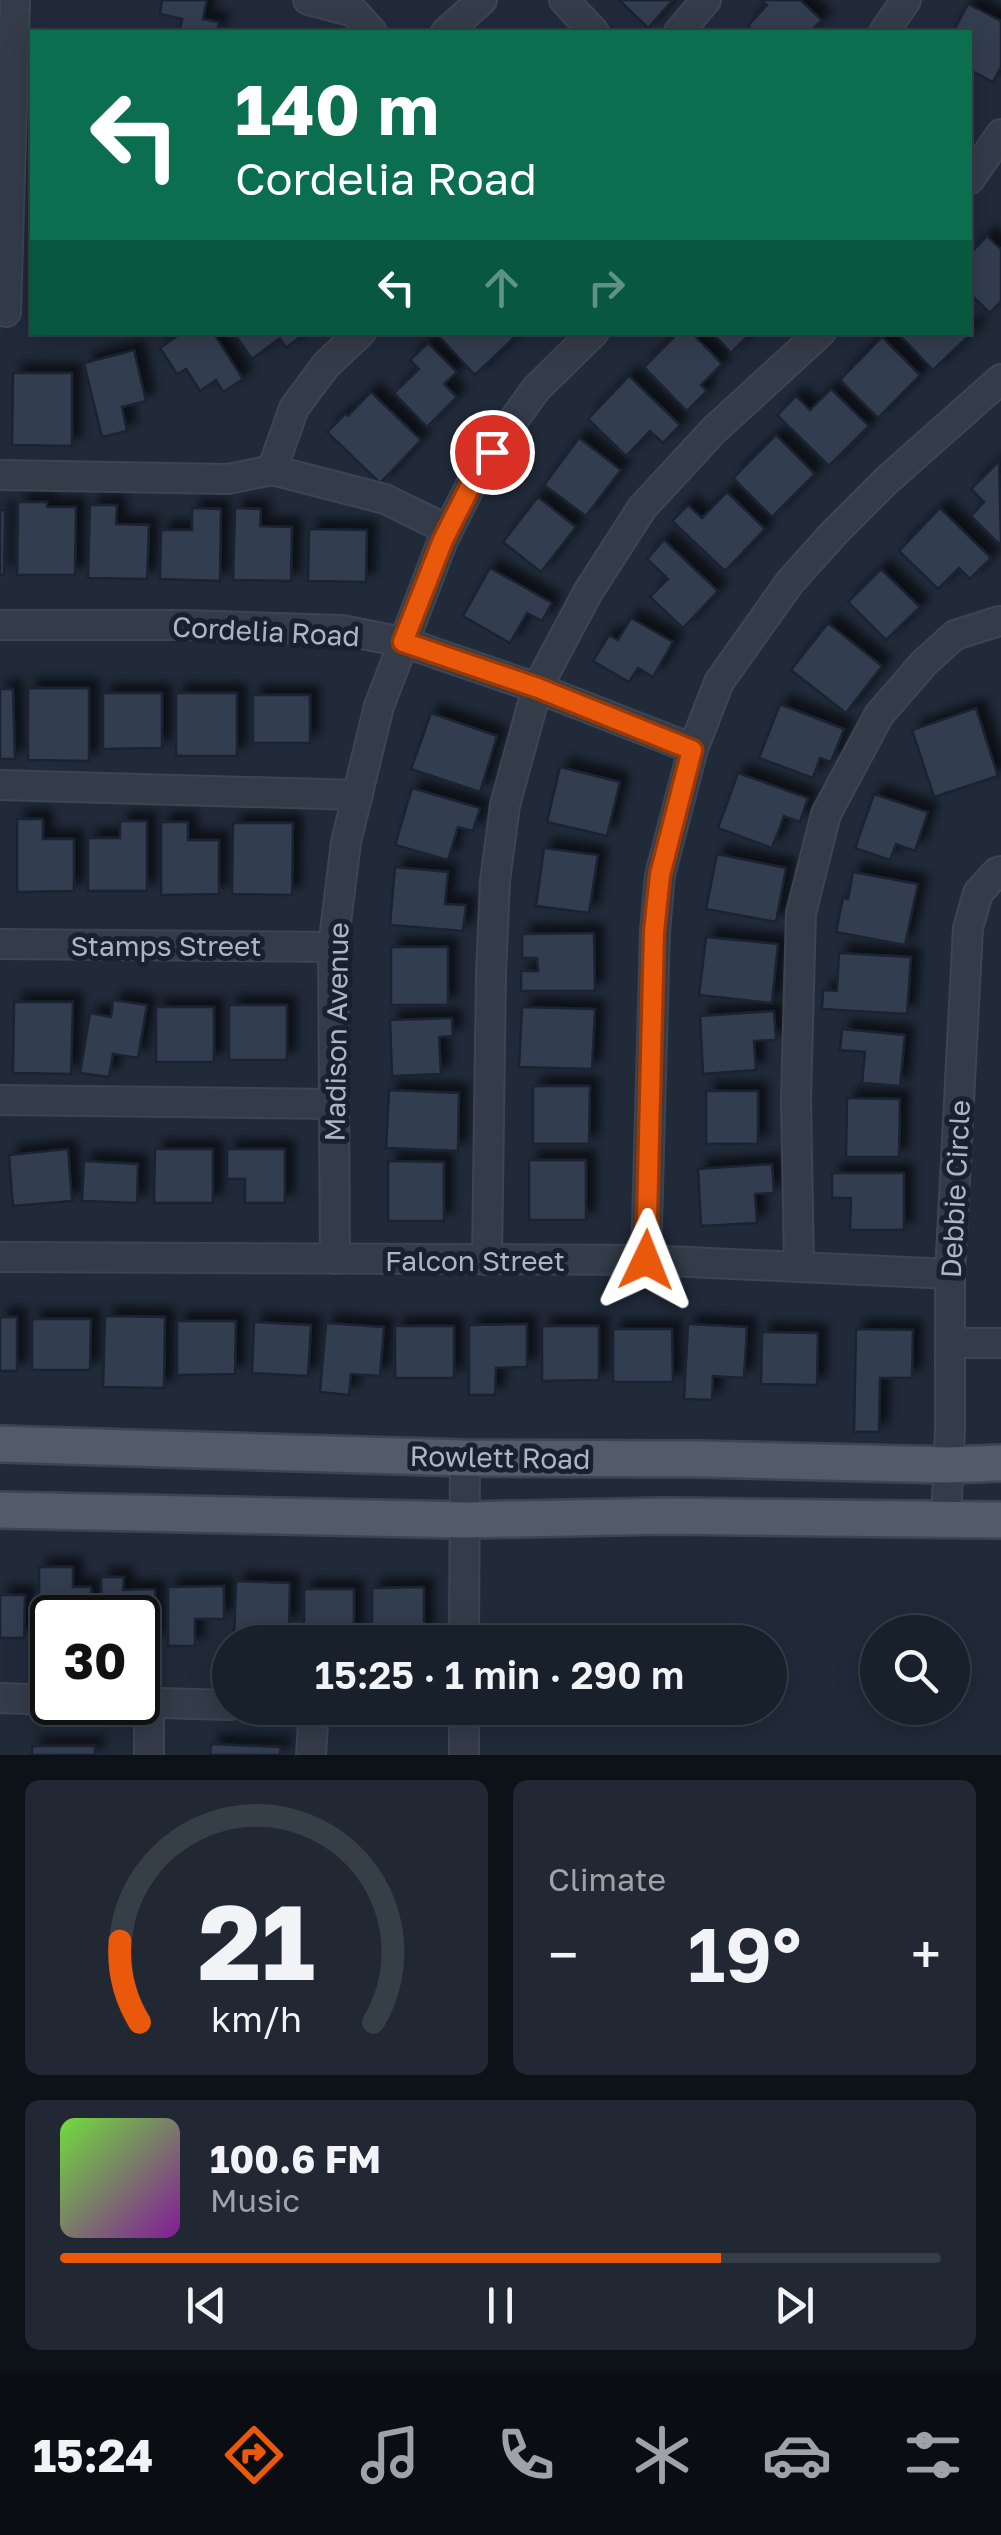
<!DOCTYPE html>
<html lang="en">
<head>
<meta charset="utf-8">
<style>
  :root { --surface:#18202b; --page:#212833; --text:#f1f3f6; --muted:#9fa3a9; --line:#363e47; --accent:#ea580c }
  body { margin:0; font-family:"Golos Text",sans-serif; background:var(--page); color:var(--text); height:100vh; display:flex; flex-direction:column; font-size:38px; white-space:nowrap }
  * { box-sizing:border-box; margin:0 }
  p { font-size:32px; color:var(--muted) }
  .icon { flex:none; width:55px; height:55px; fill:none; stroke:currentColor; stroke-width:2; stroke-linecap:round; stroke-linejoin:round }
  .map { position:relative; height:1755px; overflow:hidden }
  .side { display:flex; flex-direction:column; gap:25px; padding:25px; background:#0d1218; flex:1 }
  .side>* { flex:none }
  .hud { position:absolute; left:30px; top:30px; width:942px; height:305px; border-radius:0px; box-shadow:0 5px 25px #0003,0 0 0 2px var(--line); background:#0b6e4f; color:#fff; overflow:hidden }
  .fabs { position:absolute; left:860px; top:1615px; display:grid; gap:20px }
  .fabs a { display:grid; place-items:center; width:110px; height:110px; border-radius:50%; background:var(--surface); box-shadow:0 5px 25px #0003,0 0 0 2px var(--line); font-size:50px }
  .speed { position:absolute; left:30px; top:1595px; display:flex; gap:20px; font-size:50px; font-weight:700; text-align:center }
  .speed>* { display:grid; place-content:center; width:130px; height:130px; border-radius:50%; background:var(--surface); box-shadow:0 5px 25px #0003,0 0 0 2px var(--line); line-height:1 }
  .speed .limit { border:5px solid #111; border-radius:15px; background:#fff; color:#111 }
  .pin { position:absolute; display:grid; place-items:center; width:85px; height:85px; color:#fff; margin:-42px; border:5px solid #fff; border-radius:50%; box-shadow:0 2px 10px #0007 }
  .me { position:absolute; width:110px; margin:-55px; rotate:2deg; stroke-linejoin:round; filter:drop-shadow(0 0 8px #0008) }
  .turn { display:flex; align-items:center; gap:35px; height:210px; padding:0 40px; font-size:45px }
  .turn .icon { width:130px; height:130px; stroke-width:2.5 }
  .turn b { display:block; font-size:70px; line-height:85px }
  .lanes { display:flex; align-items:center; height:95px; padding:0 40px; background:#0003; justify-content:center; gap:50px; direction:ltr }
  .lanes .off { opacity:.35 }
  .big { font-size:75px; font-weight:600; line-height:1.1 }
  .side .widget { flex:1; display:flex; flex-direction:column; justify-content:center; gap:15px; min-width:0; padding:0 35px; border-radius:15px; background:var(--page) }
  .side .dial { align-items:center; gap:0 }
  .dial svg { height:260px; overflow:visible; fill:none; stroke:var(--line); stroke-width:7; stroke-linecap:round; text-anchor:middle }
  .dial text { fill:var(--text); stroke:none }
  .song { display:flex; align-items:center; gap:30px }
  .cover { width:120px; height:120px; border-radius:15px; background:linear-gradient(135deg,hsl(100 70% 55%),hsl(290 70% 35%)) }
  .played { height:10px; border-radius:5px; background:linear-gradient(90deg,var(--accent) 75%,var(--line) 75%) }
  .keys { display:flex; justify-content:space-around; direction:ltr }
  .heat { display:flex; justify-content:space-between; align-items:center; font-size:55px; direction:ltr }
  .side .tiles { flex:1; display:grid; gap:25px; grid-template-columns:1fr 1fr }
  .widget:last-child { grid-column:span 2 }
  .trip { position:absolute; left:212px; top:1625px; width:575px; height:100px; border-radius:50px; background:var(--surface); box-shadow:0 5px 25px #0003,0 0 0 2px var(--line); font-weight:600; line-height:100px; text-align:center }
  .tab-bar { display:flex; height:160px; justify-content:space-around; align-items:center; background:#0a0d11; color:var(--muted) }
  .tab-bar .icon { width:70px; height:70px }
  .tab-bar .selected { color:var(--accent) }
  .tab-bar b { font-size:45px; color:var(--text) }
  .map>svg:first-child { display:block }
  .building { fill:#323e50; stroke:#1b2330; stroke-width:2.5; filter:url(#shadow) }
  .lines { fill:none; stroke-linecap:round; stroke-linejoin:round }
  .minor-casing { stroke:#3d4553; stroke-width:32 }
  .major-casing { stroke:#3d4553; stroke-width:40 }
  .minor { stroke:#343c49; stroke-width:28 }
  .major { stroke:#525b69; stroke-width:35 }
  .route-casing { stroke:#983908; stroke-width:25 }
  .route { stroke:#ea580c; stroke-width:18 }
  .labels { text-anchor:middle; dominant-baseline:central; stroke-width:10; stroke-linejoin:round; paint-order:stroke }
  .street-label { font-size:28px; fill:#aeb6c6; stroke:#19212e }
</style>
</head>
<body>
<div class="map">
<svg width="1001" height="1755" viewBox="0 0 1001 1755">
  <defs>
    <filter id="shadow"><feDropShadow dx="9" dy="-9" stdDeviation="5" flood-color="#0009"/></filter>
  </defs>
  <rect width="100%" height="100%" fill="#202a39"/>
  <g class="building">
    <polygon points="162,0 207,0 203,19 219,22 217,32 179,32 182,19 160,14"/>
    <polygon points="619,0 673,0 648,28"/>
    <polygon points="761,0 800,0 822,20 810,32 755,32 748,26 767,5"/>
    <polygon points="968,4 1001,21 1001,67 993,82 970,70 970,32 953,32"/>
    <polygon points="987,236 1001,249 1001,301 990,313 970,294 970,254"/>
    <polygon points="970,323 976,329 933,370 897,332 970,332"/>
    <polygon points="183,332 213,332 243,379 223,392 216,380 200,391 186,369 177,374 160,348"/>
    <polygon points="233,332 305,332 305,333 286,348 280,338 252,359"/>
    <polygon points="435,332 517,332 518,334 475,375"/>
    <polygon points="679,332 691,332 722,364 701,385 707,391 687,411 644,367"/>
    <polygon points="712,332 752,332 731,353"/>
    <polygon points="882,337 920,375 878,418 840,380"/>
    <polygon points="428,343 457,372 444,384 457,397 427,427 394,393 419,369 410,360"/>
    <polygon points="134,350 146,401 122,407 127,431 102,437 84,363"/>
    <polygon points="13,373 72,373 72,446 12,445"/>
    <polygon points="629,376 680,425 663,443 650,431 626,456 588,419"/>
    <polygon points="831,389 869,426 829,466 777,415 796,396 810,410"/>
    <polygon points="371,392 421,440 380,483 327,432 345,414 348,416"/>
    <polygon points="776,435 815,474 772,517 733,478"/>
    <polygon points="579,438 621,470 586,516 544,485"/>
    <polygon points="999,461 1001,542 999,544 971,516 984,502 971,489"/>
    <polygon points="727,492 765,529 725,571 672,521 688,505 702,518"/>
    <polygon points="538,497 576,527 541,572 503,542"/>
    <polygon points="18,502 47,502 47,507 76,507 75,575 17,575"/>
    <polygon points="90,505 117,505 116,524 149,525 147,579 88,578"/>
    <polygon points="192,508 221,509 220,581 160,579 161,530 192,530"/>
    <polygon points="235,508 261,509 260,526 292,527 291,581 233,580"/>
    <polygon points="940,508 991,558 970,579 959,568 938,589 899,551"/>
    <polygon points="0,510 5,510 4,575 0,575"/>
    <polygon points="309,529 367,530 366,582 308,581"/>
    <polygon points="664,540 718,591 683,628 650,597 668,579 647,559"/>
    <polygon points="490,568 552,603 542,621 527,613 510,643 463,616"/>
    <polygon points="881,569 920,607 886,640 848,602"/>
    <polygon points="631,618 673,642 653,677 638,668 629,682 593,661 609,635 618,640"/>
    <polygon points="828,623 882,666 846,713 791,670"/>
    <polygon points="28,688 89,688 89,761 28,760"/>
    <polygon points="0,689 13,689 15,759 0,759"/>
    <polygon points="103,693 162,693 162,748 103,749"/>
    <rect x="176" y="693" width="61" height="63"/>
    <rect x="253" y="695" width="57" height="48"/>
    <polygon points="780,704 844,729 831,762 820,758 813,778 759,758"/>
    <polygon points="976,708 998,776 934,797 912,730"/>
    <polygon points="431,713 497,736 480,792 411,769"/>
    <polygon points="560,767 620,782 607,836 547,822"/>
    <polygon points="738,773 808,798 800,822 784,816 772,848 718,828"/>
    <polygon points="412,788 480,808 473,831 458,827 448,860 395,845"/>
    <polygon points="874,794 928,812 915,851 896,844 890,860 855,848"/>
    <polygon points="17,819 43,819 43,839 74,839 74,891 17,892"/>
    <polygon points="120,821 147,821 147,891 88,891 88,838 120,838"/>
    <polygon points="161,822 188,822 188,840 219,840 219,894 161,895"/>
    <polygon points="233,823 293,823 292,895 232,894"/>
    <polygon points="544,848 598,855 589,913 536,906"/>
    <polygon points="717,854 786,868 776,922 706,909"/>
    <polygon points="395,867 448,872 445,904 466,905 463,931 390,925"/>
    <polygon points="853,872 918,884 905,945 836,932 843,898 848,899"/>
    <polygon points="594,933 595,991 521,991 521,971 538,971 537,958 522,958 522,934"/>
    <polygon points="706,937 778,944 772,1003 699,995"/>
    <rect x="391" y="947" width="57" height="58"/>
    <polygon points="839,953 911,957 907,1014 822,1009 823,990 837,991"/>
    <polygon points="113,1000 147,1005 138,1058 113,1054 109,1077 80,1073 90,1013 111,1017"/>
    <polygon points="14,1002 73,1002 71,1074 13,1073"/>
    <rect x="229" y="1005" width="58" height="55"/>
    <rect x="156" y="1007" width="58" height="55"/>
    <polygon points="522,1007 595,1009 592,1069 519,1067"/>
    <polygon points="774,1011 776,1040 754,1041 756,1070 703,1074 700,1016"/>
    <polygon points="452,1018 453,1036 439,1037 441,1074 392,1076 390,1020"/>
    <polygon points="842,1029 905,1035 900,1086 862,1083 865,1052 840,1050"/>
    <polygon points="533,1086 590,1086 589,1144 533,1144"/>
    <polygon points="389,1090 459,1093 458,1151 386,1148"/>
    <rect x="706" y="1091" width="52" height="53"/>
    <polygon points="847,1098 900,1099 899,1157 846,1157"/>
    <polygon points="68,1149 72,1201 13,1206 9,1155"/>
    <polygon points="155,1149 213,1149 213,1203 154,1203"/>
    <polygon points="227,1149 285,1149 285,1203 245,1203 245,1179 227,1179"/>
    <rect x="529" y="1160" width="57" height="60"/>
    <polygon points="84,1161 138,1164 137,1203 82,1201"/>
    <polygon points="388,1161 444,1162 444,1221 388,1221"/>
    <polygon points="772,1164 774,1193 755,1194 757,1223 701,1226 698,1169"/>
    <polygon points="832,1173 904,1173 904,1230 850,1230 851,1198 832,1198"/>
    <polygon points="105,1316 165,1317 164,1388 103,1387"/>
    <rect x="0" y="1317" width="17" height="54"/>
    <polygon points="32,1319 91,1319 90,1370 32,1370"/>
    <polygon points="177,1321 236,1321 235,1374 177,1375"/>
    <polygon points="254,1322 311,1325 308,1376 252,1373"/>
    <polygon points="326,1323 384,1327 380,1376 351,1374 349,1395 320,1392"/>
    <polygon points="527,1324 527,1367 496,1368 495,1395 469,1395 469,1325"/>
    <polygon points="688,1324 747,1327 744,1378 713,1376 712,1400 684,1399"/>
    <rect x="395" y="1326" width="59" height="52"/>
    <polygon points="542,1326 599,1326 599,1380 542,1381"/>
    <polygon points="613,1329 672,1329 673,1382 613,1382"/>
    <polygon points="856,1329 913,1330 912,1378 880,1378 879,1432 854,1432"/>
    <polygon points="762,1332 818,1333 817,1385 761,1384"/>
    <polygon points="39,1567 73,1567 73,1587 91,1587 91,1618 52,1618 52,1631 39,1631"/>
    <polygon points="101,1577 124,1577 123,1590 155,1589 156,1642 138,1643 138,1618 102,1618"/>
    <polygon points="236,1581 290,1583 289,1625 262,1624 262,1642 234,1642"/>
    <polygon points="224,1586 224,1619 195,1619 195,1646 168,1646 168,1587"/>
    <polygon points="424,1587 424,1639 397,1639 397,1642 372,1642 372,1588"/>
    <polygon points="304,1589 354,1589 354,1639 330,1639 330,1642 304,1642"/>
    <polygon points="0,1595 25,1595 24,1638 0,1638"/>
    <polygon points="211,1744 281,1747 280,1755 210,1755"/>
    <rect x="32" y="1746" width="63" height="9"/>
  </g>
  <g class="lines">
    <g class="minor-casing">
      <g id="minor">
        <polyline points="308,0 354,12 372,32"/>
        <polyline points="564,0 594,32"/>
        <polyline points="446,32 482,0"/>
        <polyline points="679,32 706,0"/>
        <polyline points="884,32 906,0"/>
        <polyline points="970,179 1001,134"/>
        <polyline points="6,312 15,0"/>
        <polyline points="272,470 294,408 326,365 361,332"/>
        <polyline points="0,475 228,479 272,470 385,499 448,530"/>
        <polyline points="0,625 185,625 342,630 403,642 537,688 693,749"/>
        <polyline points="0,785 358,795"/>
        <polyline points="0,944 333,947"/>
        <polyline points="0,1100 334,1104"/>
        <polyline points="0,1257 646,1260 950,1274"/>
        <polyline points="335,1259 333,947 346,842 379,706 443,540 481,465 536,389 594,332"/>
        <polyline points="487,1260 491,973 495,881 505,805 537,688 588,592 642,508 714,430 821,332"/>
        <polyline points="646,1260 655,931 660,875 693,749 719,682 790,582 835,532 886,481 1001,379"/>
        <polyline points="799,1267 796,1099 801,913 826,814 879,715 924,663 955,635 999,621"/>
        <polyline points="950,1343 1001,1343"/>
        <polyline points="946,1520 950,1429 950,1274 968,928 978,893 997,872 1001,871"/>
        <polyline points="464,1642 465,1458"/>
        <polyline points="0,1698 52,1700"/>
        <polyline points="125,1702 230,1705"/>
        <polyline points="149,1703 149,1755"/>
        <polyline points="354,1708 464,1710"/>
        <polyline points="464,1708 464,1755"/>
        <polyline points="311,1755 314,1708"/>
      </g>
    </g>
    <g class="major-casing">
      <g id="major">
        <polyline points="0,1444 465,1458 701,1459 949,1465 1001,1463"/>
        <polyline points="0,1510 465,1520 666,1516 1001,1520"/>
      </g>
    </g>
    <use href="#minor" class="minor"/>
    <use href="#major" class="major"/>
  </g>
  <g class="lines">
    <g class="route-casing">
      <polyline id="route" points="492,452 481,465 443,540 403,642 538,688 692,750 660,875 654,932 646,1260"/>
    </g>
    <use href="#route" class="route"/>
  </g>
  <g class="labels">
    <g class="street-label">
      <text transform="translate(266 631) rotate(3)">Cordelia Road</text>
      <text x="166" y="945">Stamps Street</text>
      <text transform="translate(336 1032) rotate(-89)">Madison Avenue</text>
      <text transform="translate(955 1189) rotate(-87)">Debbie Circle</text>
      <text x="475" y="1260">Falcon Street</text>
      <text transform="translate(500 1457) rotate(1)">Rowlett Road</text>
    </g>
  </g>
</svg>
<div class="fabs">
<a><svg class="icon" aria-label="search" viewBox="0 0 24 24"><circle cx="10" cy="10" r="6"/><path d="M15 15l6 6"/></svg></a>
</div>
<div class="speed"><div class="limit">30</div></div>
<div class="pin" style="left:492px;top:452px;background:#d93025"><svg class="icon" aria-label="arrive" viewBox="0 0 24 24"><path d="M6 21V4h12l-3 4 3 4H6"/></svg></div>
<svg class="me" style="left:646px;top:1260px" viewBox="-20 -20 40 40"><path d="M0-17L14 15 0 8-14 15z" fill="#ea580c" stroke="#fff" stroke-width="4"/></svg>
<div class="trip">15:25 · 1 min · 290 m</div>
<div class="hud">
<div class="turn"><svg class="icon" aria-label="left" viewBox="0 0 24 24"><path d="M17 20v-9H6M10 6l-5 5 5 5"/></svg><div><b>140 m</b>Cordelia Road</div></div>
<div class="lanes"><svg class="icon" aria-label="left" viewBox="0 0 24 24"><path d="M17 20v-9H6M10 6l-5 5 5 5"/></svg><svg class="icon off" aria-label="ahead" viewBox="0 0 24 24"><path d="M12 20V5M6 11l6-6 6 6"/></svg><svg class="icon off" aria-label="right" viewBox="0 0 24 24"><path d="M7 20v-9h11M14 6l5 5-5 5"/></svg></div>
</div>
</div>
<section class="side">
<div class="tiles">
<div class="widget dial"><svg viewBox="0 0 100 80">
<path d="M14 69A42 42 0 1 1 86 69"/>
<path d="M14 69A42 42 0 0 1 8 44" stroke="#ea580c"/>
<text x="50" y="56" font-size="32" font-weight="700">21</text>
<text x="50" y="72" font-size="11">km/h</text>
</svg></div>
<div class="widget"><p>Climate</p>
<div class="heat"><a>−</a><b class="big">19°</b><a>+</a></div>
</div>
<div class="widget">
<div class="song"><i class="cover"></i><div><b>100.6 FM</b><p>Music</p></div></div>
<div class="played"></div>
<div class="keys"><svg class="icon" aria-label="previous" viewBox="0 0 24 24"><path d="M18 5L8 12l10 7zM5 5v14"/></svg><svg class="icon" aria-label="pause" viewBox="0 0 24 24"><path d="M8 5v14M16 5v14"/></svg><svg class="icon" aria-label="next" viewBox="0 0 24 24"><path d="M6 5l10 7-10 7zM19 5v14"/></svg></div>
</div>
</div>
</section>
<nav class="tab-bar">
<b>15:24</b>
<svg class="icon selected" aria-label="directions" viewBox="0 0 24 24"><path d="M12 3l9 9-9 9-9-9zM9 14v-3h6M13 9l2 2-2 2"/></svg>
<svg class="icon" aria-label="music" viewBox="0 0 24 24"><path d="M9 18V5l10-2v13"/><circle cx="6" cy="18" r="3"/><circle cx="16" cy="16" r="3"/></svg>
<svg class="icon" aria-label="phone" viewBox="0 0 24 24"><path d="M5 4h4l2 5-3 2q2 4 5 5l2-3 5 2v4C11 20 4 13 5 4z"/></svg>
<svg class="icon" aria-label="climate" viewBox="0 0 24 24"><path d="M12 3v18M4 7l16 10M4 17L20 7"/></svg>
<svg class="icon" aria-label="car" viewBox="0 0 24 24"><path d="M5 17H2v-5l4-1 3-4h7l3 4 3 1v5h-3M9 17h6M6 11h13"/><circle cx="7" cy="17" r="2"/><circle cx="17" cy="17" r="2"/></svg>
<svg class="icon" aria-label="filters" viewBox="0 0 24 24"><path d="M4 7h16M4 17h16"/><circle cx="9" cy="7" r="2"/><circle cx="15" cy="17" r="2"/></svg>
</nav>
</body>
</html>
